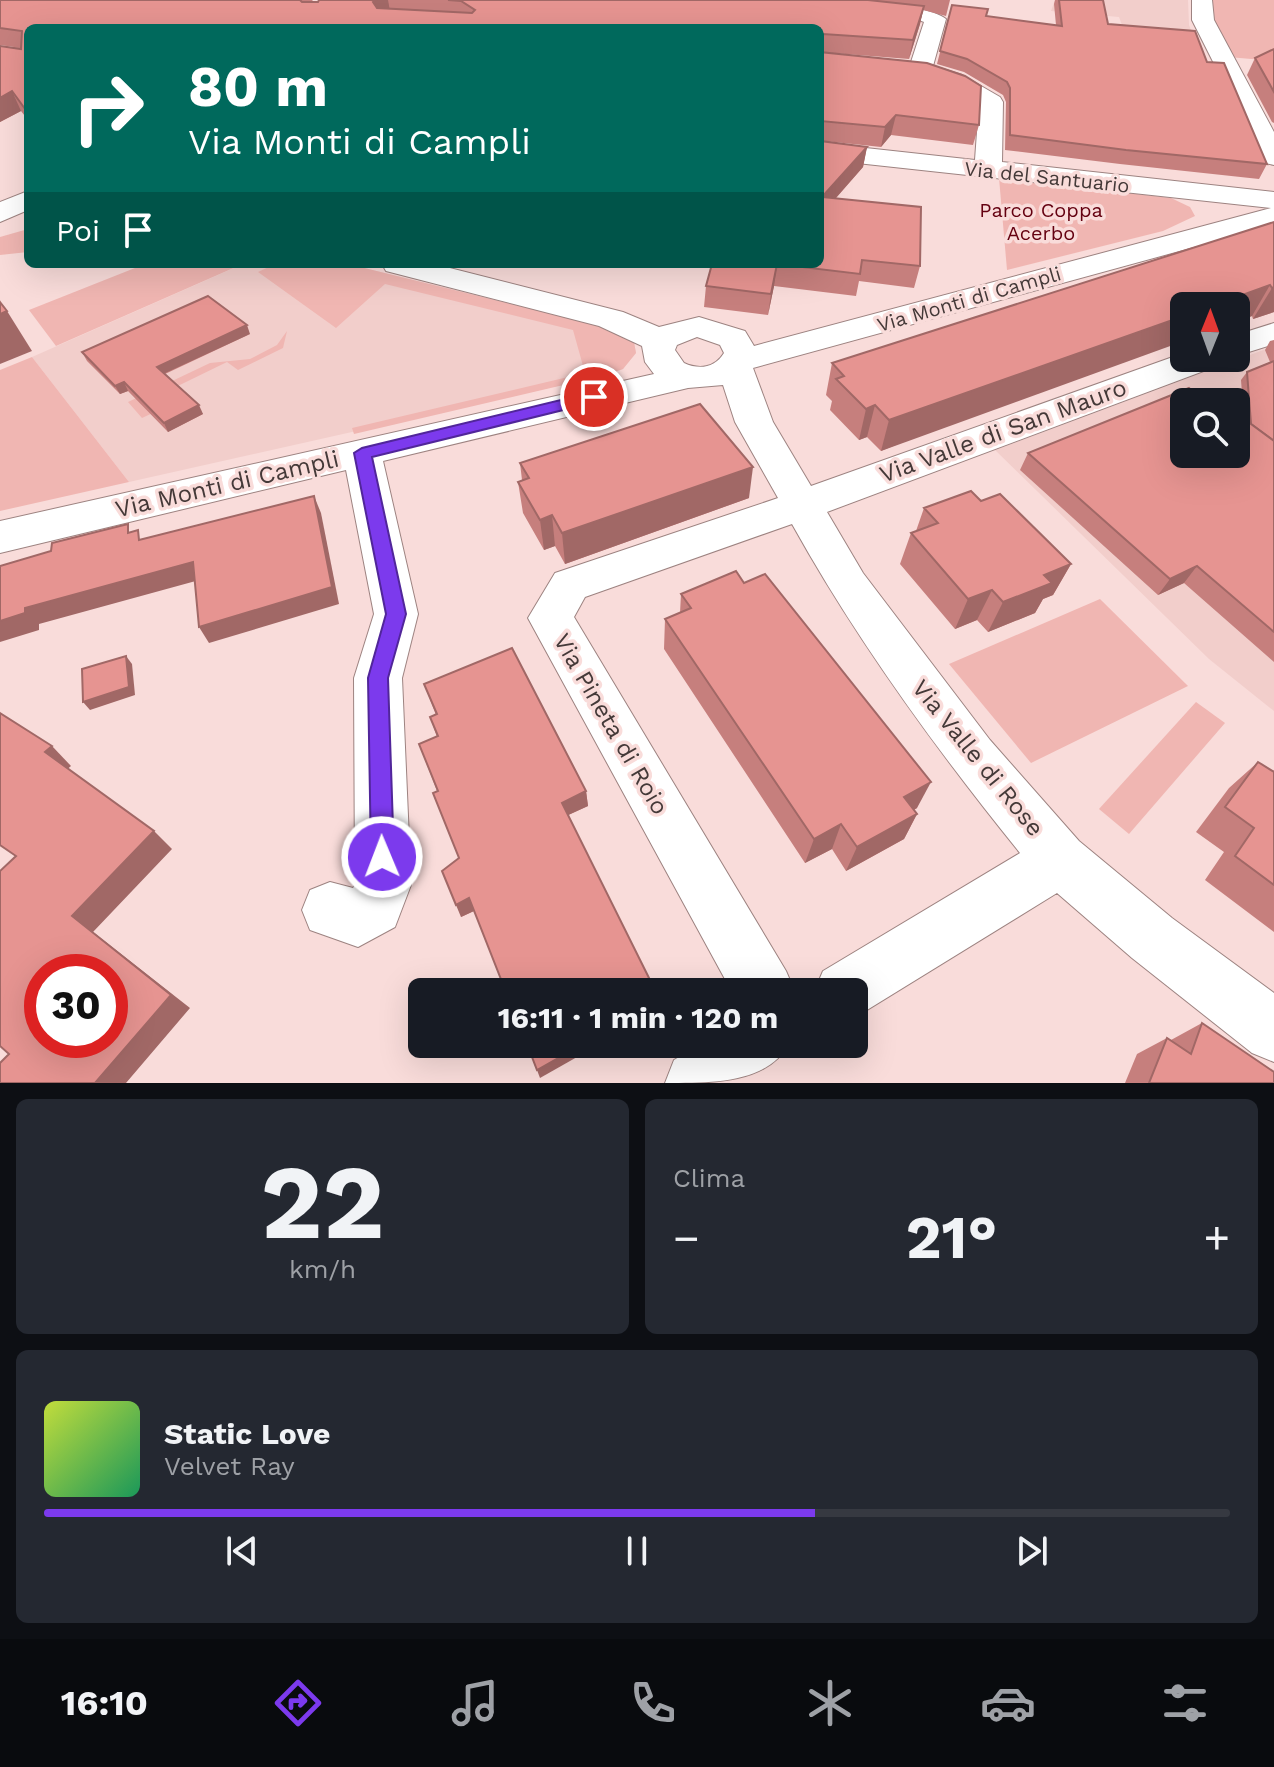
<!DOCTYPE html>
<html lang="it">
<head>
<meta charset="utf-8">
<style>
  :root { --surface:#171b24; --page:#242831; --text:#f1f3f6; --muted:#9ea1a6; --line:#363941; --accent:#7c3aed }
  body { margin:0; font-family:"Work Sans",sans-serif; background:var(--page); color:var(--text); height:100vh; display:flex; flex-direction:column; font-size:30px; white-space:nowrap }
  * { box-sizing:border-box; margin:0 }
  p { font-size:26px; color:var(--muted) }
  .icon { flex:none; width:44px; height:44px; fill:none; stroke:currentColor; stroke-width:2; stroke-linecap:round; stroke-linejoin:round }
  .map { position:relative; height:1083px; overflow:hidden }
  .sheet { display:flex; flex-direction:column; gap:16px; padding:16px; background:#0d0f14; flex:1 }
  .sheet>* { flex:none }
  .top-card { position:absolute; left:24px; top:24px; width:800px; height:244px; border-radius:12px; box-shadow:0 8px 32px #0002; background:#00695c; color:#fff; overflow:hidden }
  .needle { width:52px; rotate:1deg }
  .fabs { position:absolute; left:1170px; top:292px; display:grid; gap:16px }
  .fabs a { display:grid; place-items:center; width:80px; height:80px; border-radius:12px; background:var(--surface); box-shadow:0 8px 32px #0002; font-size:40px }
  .speed { position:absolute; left:24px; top:954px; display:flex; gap:16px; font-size:40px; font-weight:700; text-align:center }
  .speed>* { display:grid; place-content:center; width:104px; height:104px; border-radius:50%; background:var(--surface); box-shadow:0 8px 32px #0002; line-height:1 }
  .speed .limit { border:12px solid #d22; background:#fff; color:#111 }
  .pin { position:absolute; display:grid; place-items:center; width:68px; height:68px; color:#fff; margin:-34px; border:4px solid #fff; border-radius:50%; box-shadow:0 2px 8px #0007 }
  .me { position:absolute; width:88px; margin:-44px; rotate:359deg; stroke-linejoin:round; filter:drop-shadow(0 0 6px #0008) }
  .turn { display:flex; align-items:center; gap:28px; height:168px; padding:0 32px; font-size:36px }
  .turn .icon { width:104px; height:104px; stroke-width:2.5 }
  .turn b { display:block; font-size:56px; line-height:68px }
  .then { display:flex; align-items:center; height:76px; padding:0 32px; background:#0003; gap:16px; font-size:30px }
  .big { font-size:60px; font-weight:700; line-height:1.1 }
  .sheet .card { flex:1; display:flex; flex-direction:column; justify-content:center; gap:12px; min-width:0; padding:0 28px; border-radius:12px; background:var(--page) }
  .sheet .dial { align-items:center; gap:0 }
  .dial b { font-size:104px; line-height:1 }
  .song { display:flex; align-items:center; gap:24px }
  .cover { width:96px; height:96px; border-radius:12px; background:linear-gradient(135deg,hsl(70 70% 55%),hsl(150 70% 35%)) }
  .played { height:8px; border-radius:4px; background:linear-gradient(90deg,var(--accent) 65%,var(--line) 65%) }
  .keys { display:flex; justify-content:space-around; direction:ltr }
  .heat { display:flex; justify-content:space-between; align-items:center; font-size:44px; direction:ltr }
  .sheet .tiles { flex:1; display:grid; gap:16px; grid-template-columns:1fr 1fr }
  .card:last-child { grid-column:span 2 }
  .trip { position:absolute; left:408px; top:978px; width:460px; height:80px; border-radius:12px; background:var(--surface); box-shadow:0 8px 32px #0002; font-weight:700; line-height:80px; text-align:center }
  .tabs { display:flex; height:128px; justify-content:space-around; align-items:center; background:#090b0e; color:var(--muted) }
  .tabs .icon { width:56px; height:56px }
  .tabs .active { color:var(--accent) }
  .tabs b { font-size:36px; color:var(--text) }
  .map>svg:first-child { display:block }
  .built { fill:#f2cecb; fill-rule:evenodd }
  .green { fill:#f0b6b2 }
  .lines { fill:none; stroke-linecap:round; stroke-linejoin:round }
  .minor-casing { stroke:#9d8381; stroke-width:2 }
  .minor { fill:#fff; fill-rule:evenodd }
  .wall { fill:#c67f7d }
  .shaded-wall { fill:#a16866 }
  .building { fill:#e69491; stroke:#a16866; stroke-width:2; fill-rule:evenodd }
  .route { fill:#7c3aed; stroke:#51269a; stroke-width:2 }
  .labels { text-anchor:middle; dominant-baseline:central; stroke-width:7; stroke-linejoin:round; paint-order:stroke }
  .far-street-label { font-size:20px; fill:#443938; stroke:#f9dcda }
  .far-park-label { font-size:20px; fill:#640010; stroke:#f9dcda }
  .street-label { font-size:24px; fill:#443938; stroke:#f9dcda }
</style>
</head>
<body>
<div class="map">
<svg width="1274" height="1083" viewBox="0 0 1274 1083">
  <rect width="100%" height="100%" fill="#f9dcda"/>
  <g class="built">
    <polygon points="1055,0 1188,0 1189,25 1204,65 1135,59 1119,17 1051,11"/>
    <polygon points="243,264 348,264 617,330 634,342 636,353 623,369 606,375 129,482 32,357"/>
    <path d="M1274,346V711L1209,659L995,450ZM1184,402H1236V454H1184Z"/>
  </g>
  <g class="green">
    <polygon points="1206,0 1274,0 1274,61 1228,57"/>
    <polygon points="999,178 1171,198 1190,207 1195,216 1163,231 1007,270"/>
    <polygon points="28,229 28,252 0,255 0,237"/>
    <polygon points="145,264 238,266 56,346 29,310"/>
    <polygon points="275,264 348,264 617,330 634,342 636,353 623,369 606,375 354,434 352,428 585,373 573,330 385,284 336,328 258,272"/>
    <polygon points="287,331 283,348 238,370 227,362 147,401 157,411 142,418 128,402 210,363 250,359 277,345"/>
    <polygon points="32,357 129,482 0,511 0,370"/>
    <polygon points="1100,599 1188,686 1031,763 949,664"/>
    <polygon points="1196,702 1225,723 1129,834 1099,809"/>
  </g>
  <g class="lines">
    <g class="minor-casing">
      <g id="minor">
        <path d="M778,0C813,0 923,0 946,19L933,66L962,75L1000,97L1003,102L1002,162L1274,192V225L753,368L773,422L811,486L1184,353V358H1222L1217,366L827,512L863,573L990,740L1079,841L1172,918L1274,993V1062L1252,1053L1132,958L1057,893L854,1018V992H814L823,971L1020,853C936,749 857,641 792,524L585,597L574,617L786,971L795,992H732L528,618L555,573L778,498L735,422L723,385L688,388L383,461L418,614L402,678L411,885L395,927L358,947L310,930L302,910L310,890L330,882L353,888L355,885L354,678L374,614L346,470L0,553V521L654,374L645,362L642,346L599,326L386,271L382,264H434L623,312L659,327L699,317L745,331L754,346L1271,208L820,159V143L975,160L979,104C933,69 875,73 820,69V55L911,62L924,22L911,17L788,6ZM697,337L720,345L724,353C715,368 699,370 684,363L675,350L677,345Z"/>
        <polygon points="1192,0 1212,0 1214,20 1274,132 1274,165 1265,163 1261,157 1192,20"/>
        <polygon points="28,191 28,210 0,222 0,202"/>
        <polygon points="1274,323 1274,344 1236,356 1236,335"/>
        <path d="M701,1044H789C767,1083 715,1083 665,1083L674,1060Z"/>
      </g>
    </g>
    <use href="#minor" class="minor"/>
  </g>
  <g class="wall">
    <polygon points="0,0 313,0 311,2 318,2 319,0 950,0 946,16 923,10 920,24 909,59 820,52 979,125 973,145 891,135 881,147 825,141 867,147 863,167 836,198 920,266 914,288 859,281 856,296 774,286 768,315 704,307 706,286 712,264 820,264 820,28 28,28 28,120 21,111 0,122 0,46 21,48 0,45"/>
    <polygon points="1055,0 1103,0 1108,24 1207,62 1267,164 1259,179 1120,164 1005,150 1006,102 1003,95 964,72 937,64 952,5 986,16 1056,25 1054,4"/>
    <polygon points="1274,49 1274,123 1272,122 1247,75 1255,58"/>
    <polygon points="1274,222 1274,312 1253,319 1252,316 1236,322 1236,306 881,451 867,437 859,440 830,410 832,401 826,395 832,363"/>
    <polygon points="250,334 165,374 203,414 168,432 128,391 120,394 87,361 82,352"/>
    <polygon points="1274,340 1274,662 1184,583 1158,595 1020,470 1028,453 1202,398 1244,419 1241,380 1247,372 1270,362 1265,350 1270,341"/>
    <polygon points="520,463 749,498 565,564 555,546 544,550 523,513 518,482 522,480"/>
    <polygon points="981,501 1071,564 1053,595 1043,599 1035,613 988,632 977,620 955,629 900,564 911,533 916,531 924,508"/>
    <polygon points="681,594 917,808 914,810 917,814 904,839 846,871 832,849 805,863 664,649 665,619 680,613"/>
    <polygon points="424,684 586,791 588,806 568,815 474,911 461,917 459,858 437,791 419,744 437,737 430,717 436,715"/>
    <polygon points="1258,762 1273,771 1274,770 1274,932 1205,880 1224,852 1196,832 1229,788"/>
    <polygon points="1202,1023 1274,1083 1125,1083 1137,1054 1167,1038 1171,1040"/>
  </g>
  <g class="shaded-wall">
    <polygon points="376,0 388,0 390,11 376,20 373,2"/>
    <polygon points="924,6 920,24 909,59 913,40"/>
    <polygon points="12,91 21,111 0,122 0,98"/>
    <polygon points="896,115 891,135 881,147 885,127"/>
    <polygon points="867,147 863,167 820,216 822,197"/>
    <polygon points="777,264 774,286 768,315 771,294"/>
    <polygon points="1270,285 1252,316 1236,322 1236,306 1212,306"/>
    <polygon points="1274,287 1274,312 1253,319 1272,288"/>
    <polygon points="7,311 32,351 0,364 0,314"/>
    <polygon points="1184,316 1184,341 881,451 889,420"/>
    <polygon points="247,325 250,334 161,375 157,367"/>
    <polygon points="124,382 128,391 120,394 115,386"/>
    <polygon points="199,405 203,414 168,432 164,423"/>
    <polygon points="875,405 867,437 859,440 866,409"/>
    <polygon points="753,467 749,498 565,564 562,533"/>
    <polygon points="314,496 321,513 339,604 209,643 199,627"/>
    <polygon points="552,515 555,546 544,550 540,520"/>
    <polygon points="193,562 203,579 39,624 39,630 0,642 0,621 25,608"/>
    <polygon points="1071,564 1053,595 1043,599 1035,613 988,632 1003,602 1044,575"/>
    <polygon points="1197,566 1184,583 1158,595 1170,579"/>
    <polygon points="992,590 977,620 955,629 968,599"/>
    <polygon points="126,656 132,664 135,695 90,710 83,702"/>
    <polygon points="52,746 71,766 64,772 45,752"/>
    <polygon points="931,782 917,808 891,822 904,797"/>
    <polygon points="586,791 588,806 564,817 562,803"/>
    <polygon points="917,814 904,839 846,871 857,847"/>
    <polygon points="841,824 832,849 805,863 814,839"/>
    <polygon points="154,831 172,849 93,932 190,1008 126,1083 95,1083 72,916"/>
    <polygon points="469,898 474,911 461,917 456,905"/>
    <polygon points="583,1044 600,1044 540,1078 537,1070"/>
  </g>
  <g class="building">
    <polygon points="0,0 300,0 302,2 318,2 319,0 376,0 373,2 377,8 472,13 475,10 461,1 448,0 868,0 924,6 913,40 823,34 820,36 820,28 28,28 28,113 12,91 0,98 0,46 21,49 22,31 0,28"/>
    <polygon points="1059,0 1103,0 1108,24 1195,31 1207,62 1224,63 1267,164 1126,150 1010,135 1010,88 1007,82 967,59 940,51 952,5 988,9 986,16 1062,26"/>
    <polygon points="820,44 820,52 927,63 965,76 981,86 979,125 896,115 885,127 821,121 821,141 867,147 822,197 921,207 920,266 862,260 860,274 777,264 771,294 706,286 712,264 820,264"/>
    <polygon points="1274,49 1274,92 1255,58"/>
    <polygon points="1274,222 1274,287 1272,288 1270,285 1212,306 1184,306 1184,316 889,420 875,405 866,409 836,379 844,376 832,363"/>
    <polygon points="208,296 247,325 157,367 199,405 164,423 124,382 115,386 82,352"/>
    <polygon points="0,302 7,311 0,314"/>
    <polygon points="1274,361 1274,441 1251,424 1247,372"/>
    <polygon points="1189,388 1202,398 1210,394 1221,402 1184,402 1184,454 1236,454 1236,413 1274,441 1274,632 1197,566 1170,579 1028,453"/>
    <polygon points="700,404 753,467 562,533 552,515 540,520 518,482 529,478 520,463"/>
    <polygon points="971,491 981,501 1000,494 1071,564 1044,575 1052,583 1003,602 992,590 968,599 911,533 938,523 924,508"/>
    <polygon points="314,496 332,587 199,627 193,562 25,608 25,613 0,621 0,566 51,551 52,543 128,524 128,533 138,530 139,540"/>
    <polygon points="736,571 744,583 765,574 931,782 904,797 917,814 857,847 841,824 814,839 665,619 691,608 681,594"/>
    <polygon points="512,648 586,791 562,803 656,992 506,992 469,898 456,905 442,871 459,858 433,793 438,791 419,744 438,736 430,717 437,714 424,684"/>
    <polygon points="126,656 129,687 83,702 82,669"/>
    <path d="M0,713L52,746L45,752L154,831L72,916L171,995L95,1083H0V1063L9,1054L0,1046V871L16,856L0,845ZM42,972H110V1040H42Z"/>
    <polygon points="1258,762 1274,772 1274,885 1235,856 1254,828 1225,807"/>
    <polygon points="1202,1023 1274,1072 1274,1083 1149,1083 1167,1038 1191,1054"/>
    <polygon points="527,1044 583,1044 537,1070"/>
  </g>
  <polygon class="route" points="594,392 600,394 600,401 372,457 406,614 388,678 394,857 391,865 382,869 374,865 371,857 368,678 386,614 354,453 362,448"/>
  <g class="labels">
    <g class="far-street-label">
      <text transform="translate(1047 177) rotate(6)">Via del Santuario</text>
      <text transform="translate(969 299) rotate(-16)">Via Monti di Campli</text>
    </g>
    <g class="far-park-label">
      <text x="1041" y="210">Parco Coppa<tspan x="1041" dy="23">Acerbo</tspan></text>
    </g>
    <g class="street-label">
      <text transform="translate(1003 431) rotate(-20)">Via Valle di San Mauro</text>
      <text transform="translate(227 484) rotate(-13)">Via Monti di Campli</text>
      <text transform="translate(611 724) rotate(60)">Via Pineta di Roio</text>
      <text transform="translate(978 758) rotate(51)">Via Valle di Rose</text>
    </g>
  </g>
</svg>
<div class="fabs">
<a><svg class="needle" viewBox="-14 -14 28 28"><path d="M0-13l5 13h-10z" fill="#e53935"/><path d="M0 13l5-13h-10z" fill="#9ea1a6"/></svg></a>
<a><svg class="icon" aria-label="search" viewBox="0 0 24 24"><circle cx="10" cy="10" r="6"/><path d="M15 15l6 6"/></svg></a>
</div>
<div class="speed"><div class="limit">30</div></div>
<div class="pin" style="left:594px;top:397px;background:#d93025"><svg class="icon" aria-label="arrive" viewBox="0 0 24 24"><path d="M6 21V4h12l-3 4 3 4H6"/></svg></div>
<svg class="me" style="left:382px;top:857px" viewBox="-20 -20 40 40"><circle r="17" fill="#7c3aed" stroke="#fff" stroke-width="3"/><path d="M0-11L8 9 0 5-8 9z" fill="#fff"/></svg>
<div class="trip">16:11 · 1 min · 120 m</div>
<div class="top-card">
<div class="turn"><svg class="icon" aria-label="right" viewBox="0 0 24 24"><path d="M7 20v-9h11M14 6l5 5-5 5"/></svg><div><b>80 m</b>Via Monti di Campli</div></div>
<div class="then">Poi<svg class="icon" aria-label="arrive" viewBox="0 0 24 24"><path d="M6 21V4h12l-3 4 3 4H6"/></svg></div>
</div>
</div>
<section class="sheet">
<div class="tiles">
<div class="card dial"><b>22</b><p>km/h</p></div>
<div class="card"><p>Clima</p>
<div class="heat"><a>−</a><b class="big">21°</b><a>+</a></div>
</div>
<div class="card">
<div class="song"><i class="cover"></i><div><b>Static Love</b><p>Velvet Ray</p></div></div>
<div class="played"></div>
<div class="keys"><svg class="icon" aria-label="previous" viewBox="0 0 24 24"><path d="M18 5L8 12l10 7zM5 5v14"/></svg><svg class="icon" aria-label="pause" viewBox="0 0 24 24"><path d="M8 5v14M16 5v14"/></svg><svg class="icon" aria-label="next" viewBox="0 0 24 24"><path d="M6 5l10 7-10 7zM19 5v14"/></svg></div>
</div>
</div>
</section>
<nav class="tabs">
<b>16:10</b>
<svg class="icon active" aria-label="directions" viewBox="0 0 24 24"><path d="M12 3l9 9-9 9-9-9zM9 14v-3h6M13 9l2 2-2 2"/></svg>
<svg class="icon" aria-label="music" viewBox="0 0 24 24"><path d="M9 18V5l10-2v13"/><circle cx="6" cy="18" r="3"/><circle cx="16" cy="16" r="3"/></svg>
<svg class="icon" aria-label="phone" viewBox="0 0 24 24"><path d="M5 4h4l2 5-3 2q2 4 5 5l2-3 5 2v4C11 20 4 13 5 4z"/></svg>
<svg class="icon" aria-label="climate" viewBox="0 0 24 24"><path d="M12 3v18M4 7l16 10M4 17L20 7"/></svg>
<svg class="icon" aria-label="car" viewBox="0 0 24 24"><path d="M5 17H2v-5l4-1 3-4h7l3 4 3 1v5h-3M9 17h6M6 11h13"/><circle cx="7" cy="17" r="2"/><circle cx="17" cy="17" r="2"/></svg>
<svg class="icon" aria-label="filters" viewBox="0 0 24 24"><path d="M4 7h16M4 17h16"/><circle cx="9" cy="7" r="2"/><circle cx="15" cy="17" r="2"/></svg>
</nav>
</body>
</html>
